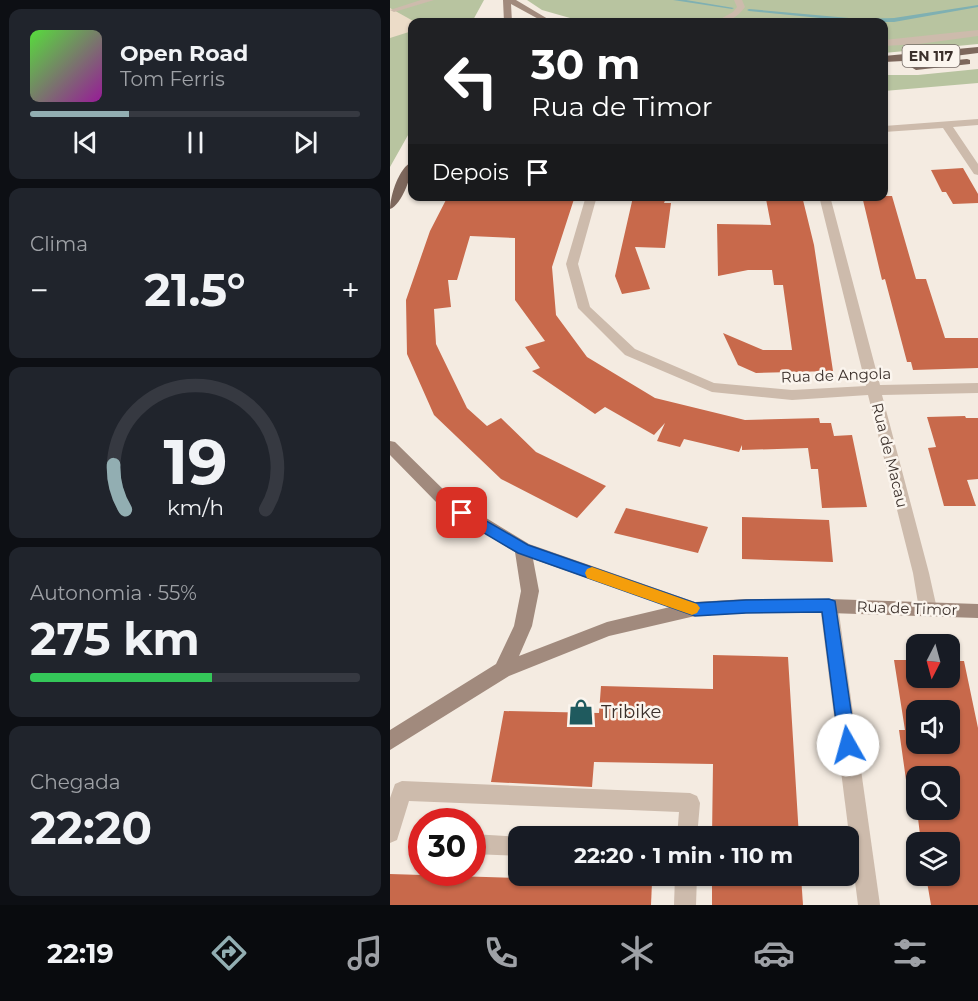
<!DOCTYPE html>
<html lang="pt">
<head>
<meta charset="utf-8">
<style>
  :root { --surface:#171b24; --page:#20242c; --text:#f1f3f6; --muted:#9ea1a6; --line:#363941; --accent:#92aeb2 }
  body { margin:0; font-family:Montserrat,sans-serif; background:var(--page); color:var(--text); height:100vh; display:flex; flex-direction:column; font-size:22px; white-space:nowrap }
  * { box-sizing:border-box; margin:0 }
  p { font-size:20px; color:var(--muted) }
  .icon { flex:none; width:33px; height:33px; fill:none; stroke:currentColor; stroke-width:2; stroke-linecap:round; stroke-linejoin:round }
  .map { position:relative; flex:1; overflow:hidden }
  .drawer { display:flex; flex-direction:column; gap:9px; padding:9px; background:#0d0f14; width:390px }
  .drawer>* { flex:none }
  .top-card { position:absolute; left:18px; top:18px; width:480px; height:183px; border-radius:12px; box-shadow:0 2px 4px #0004; background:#202124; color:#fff; overflow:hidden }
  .needle { width:39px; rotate:186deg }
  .controls { position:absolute; left:516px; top:634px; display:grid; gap:12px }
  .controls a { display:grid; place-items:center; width:54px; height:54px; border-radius:12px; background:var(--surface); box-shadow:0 2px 4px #0004; font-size:30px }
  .speed { position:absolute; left:18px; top:808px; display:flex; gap:12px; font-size:30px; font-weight:700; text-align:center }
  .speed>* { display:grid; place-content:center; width:78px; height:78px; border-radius:50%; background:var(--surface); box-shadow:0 2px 4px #0004; line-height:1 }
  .speed .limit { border:9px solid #d22; background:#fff; color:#111 }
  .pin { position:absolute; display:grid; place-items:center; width:51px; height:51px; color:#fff; margin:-26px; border-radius:12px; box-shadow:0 3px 9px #0006 }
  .me { position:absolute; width:66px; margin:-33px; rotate:353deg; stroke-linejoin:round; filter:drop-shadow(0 0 4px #0008) }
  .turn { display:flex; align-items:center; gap:21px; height:126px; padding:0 24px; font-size:27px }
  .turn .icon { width:78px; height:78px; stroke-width:2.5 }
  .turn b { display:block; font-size:42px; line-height:51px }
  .then { display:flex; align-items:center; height:57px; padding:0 24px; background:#0003; gap:12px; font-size:22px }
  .big { font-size:45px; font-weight:700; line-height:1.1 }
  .drawer .tile { flex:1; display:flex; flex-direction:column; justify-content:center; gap:9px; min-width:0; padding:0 21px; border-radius:12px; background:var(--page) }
  .drawer .dial { align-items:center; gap:0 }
  .dial svg { height:156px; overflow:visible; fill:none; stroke:var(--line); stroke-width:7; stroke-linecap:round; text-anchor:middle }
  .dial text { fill:var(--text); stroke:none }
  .song { display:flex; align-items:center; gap:18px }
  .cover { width:72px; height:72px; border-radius:9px; background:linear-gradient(135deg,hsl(110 70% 55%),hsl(300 70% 35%)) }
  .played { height:6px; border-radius:3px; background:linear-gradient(90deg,var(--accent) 30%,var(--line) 30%) }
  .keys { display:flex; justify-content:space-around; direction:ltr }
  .heat { display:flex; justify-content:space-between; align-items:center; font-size:33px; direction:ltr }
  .charge { height:9px; border-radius:4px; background:linear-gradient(90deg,#34c759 55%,var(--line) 0) }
  .trip { position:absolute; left:118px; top:826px; width:351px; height:60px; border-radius:12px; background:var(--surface); box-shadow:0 2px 4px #0004; font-weight:700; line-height:60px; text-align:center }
  .tab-bar { display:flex; height:96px; justify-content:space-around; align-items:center; background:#090b0e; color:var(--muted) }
  .tab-bar .icon { width:42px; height:42px }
  .tab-bar .selected { color:var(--accent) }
  .tab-bar b { font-size:27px; color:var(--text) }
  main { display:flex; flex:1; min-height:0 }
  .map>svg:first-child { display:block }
  .green { fill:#b8c4a0 }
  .plaza { fill:#ecdcc8 }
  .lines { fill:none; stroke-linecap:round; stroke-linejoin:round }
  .stream { fill:#7fb0b2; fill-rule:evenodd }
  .building { fill:#c8694b; fill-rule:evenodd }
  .street { fill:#cdbbac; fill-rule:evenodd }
  .secondary { fill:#a18a7d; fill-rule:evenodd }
  .primary { fill:#7d675c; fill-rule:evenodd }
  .route { fill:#1a73e8; stroke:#114b97; stroke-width:1.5 }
  .slow { fill:#f59e0b }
  .labels { text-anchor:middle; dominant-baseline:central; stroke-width:5; stroke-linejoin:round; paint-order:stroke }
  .shield { fill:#fbf5ee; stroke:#756b66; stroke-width:1.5 }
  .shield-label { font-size:14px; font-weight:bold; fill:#3b302b }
  .street-label { font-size:15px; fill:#3b302b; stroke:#fbf5ee }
  .near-poi-label { font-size:18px; fill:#3b302b; stroke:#fbf5ee; text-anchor:start }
</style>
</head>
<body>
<main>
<section class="drawer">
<div class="tile">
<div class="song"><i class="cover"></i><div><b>Open Road</b><p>Tom Ferris</p></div></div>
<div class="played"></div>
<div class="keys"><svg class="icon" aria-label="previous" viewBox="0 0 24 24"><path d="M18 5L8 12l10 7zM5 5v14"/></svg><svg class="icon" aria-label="pause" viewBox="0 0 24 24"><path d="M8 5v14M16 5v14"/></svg><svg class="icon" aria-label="next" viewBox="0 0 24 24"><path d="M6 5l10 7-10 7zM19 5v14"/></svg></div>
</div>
<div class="tile"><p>Clima</p>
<div class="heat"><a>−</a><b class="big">21.5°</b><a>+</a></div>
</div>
<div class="tile dial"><svg viewBox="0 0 100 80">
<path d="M14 69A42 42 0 1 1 86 69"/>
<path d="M14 69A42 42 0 0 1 8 46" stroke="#92aeb2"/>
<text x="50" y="56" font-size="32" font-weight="700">19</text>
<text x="50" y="72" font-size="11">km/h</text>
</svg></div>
<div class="tile"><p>Autonomia · 55%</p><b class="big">275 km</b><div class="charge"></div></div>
<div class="tile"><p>Chegada</p><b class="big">22:20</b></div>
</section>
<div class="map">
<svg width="588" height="905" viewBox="0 0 588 905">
  <rect width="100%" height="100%" fill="#f4ebe1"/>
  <g class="green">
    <polygon points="0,0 94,0 82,22 22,22 22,128 0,167"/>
    <polygon points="137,0 588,0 588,44 494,53 494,22 194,22 152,10"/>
    <polygon points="588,69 588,83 494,91 494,75 528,75"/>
  </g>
  <polygon class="plaza" points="0,8 25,22 22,22 22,31 0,38"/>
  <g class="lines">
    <g class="stream">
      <polygon points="283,0 296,0 344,8 342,9"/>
      <polygon points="588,5 588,7 504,22 471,22 359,11 357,10 359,9 470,19 504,18"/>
    </g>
  </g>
  <g class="building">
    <polygon points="573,168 588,194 588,203 563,204 556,192 552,192 541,170"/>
    <polygon points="58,196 185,196 162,267 166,315 197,357 265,398 355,420 429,418 430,423 441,423 444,436 462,435 477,507 432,508 428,469 421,469 418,448 352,450 352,445 349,452 294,439 290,447 267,441 275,423 264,435 215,407 205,414 142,371 150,368 135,347 155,341 125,300 125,238 80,236 67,280 58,280 61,307 44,309 46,344 77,408 97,426 111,418 146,452 216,486 187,518 111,479 44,415 17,354 16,300 40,231"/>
    <polygon points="379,196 412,196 424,245 443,371 366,373 348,365 333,333 373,350 402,350 393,285 384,285 382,270 358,270 328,276 327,224 381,225 376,199 380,199"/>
    <polygon points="472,196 502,196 526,279 536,279 555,338 588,338 588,368 523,370 521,362 517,362 495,279 492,280"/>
    <polygon points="243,197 276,198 274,203 281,203 275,248 245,247 260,289 232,294 225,276"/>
    <polygon points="575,416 576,418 588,418 588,479 577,480 586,506 554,506 538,448 546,447 537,417"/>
    <polygon points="236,508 318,527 308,553 224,533"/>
    <polygon points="352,517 439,520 443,562 352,559"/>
    <polygon points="323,655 398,657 409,837 322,837 323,764 204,762 202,787 101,782 114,711 209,713 211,686 323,689"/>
    <path d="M504,660H526V678H560V661H574L588,728V905H541L536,876H560V843H531L527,810H560V777H526V810L525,801H519L509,730H515ZM526,711H560V744H526Z"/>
    <polygon points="0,874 262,882 261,905 0,905"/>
    <polygon points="322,876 411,876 413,905 322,905"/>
  </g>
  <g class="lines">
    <g class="street">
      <polygon points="31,0 44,0 4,12 0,10"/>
      <path d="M344,0H352L355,7C347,18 339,22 325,22L343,12L347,7Z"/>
      <polygon points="588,30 588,36 529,44 494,46 494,40"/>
      <polygon points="588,119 588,125 563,127 588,164 588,175 584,174 553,128 494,132 494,126"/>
      <polygon points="196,196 207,196 188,264 200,307 245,349 324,383 402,390 476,386 429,196 440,196 490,385 588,383 588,393 492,395 539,573 547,609 544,614 538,616 532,614 529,609 523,573 478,395 402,400 322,392 235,355 188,308 176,264"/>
      <polygon points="439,599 445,601 448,606 490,905 468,905 430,606 433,601"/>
      <polygon points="12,781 300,793 307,796 310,803 307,837 287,837 289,812 19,801 7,840 0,843 0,798 5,784"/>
      <polygon points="82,834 133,837 129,837 129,856 82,854"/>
      <polygon points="285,876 307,876 306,905 284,905"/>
    </g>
    <g class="secondary">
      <polygon points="113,0 126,0 163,22 154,22 121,4 122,22 114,22"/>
      <path d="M0,441L5,442L60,496L139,544L305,602L356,599H439L588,604V618L439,613H356L305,616L219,636L119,676L0,750V730L106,664L124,626L131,591L125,552L48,504L0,455ZM143,559L280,607L217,622L129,656L142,626L149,591Z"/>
    </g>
    <g class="primary">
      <polygon points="139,19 154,19 158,22 135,22"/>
      <polygon points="588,47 588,53 533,60 494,62 494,56"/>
      <polygon points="577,59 580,60 580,64 526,70 521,67 526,64"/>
      <path d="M22,162C23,173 12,205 0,209C0,196 9,167 22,162Z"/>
    </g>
  </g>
  <polygon class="route" points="72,507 138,545 305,603 356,600 439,599 445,601 466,745 464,751 458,753 451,751 449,745 432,612 356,613 305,616 128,553 67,517 65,513 67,509"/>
  <polygon class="slow" points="202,567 307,604 310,608 307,613 302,615 197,578 195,573 197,569"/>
  <defs>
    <g id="shop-bare" transform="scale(2.07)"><path d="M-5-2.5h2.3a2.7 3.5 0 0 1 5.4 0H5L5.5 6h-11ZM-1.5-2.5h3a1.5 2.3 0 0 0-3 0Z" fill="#1f5a5e" stroke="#fbf5ee" stroke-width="2.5" paint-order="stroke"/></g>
  </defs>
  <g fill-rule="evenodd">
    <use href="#shop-bare" x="191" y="712"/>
  </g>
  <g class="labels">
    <rect class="shield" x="512.5" y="45" width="57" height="22" rx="4.5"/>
    <g class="shield-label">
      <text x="541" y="56">EN 117</text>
    </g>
    <g class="street-label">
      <text transform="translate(446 375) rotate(-2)">Rua de Angola</text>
      <text transform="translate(500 455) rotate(76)">Rua de Macau</text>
      <text transform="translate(517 608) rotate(2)">Rua de Timor</text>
    </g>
    <g class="near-poi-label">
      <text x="211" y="712">Tribike</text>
    </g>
  </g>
</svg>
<div class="controls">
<a><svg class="needle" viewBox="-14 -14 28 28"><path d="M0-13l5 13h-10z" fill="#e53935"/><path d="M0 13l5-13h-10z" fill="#9ea1a6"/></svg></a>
<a><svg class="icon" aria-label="sound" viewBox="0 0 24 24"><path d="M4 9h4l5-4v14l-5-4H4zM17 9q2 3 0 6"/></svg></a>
<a><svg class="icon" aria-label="search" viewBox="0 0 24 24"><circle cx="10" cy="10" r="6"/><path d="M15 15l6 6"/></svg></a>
<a><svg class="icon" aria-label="layers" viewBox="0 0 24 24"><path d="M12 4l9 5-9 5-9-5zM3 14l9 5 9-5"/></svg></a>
</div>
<div class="speed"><div class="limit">30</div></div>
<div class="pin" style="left:72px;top:513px;background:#d93025"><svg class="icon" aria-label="arrive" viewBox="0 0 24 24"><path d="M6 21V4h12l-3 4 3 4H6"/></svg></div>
<svg class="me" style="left:458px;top:745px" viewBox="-20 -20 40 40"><circle r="19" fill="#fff"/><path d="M0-13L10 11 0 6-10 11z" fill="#1a73e8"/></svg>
<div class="trip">22:20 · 1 min · 110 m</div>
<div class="top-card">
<div class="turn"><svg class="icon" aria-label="left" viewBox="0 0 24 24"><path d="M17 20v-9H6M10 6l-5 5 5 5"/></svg><div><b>30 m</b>Rua de Timor</div></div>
<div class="then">Depois<svg class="icon" aria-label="arrive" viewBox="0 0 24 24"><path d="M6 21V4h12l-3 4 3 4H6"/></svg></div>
</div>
</div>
</main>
<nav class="tab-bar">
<b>22:19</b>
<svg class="icon selected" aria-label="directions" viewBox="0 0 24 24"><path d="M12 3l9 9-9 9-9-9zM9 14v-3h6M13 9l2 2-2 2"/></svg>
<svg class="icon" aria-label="music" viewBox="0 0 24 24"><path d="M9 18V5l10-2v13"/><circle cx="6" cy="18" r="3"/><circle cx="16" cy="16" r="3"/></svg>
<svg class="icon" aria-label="phone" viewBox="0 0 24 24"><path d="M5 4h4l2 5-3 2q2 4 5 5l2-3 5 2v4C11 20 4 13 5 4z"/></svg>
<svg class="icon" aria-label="climate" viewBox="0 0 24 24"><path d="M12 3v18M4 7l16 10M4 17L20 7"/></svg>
<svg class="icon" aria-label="car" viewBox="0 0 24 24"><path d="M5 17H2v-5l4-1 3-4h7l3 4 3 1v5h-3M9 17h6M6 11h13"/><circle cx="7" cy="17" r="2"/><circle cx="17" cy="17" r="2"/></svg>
<svg class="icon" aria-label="filters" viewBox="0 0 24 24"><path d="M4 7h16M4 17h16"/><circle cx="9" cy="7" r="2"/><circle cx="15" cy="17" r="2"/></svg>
</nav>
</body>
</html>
